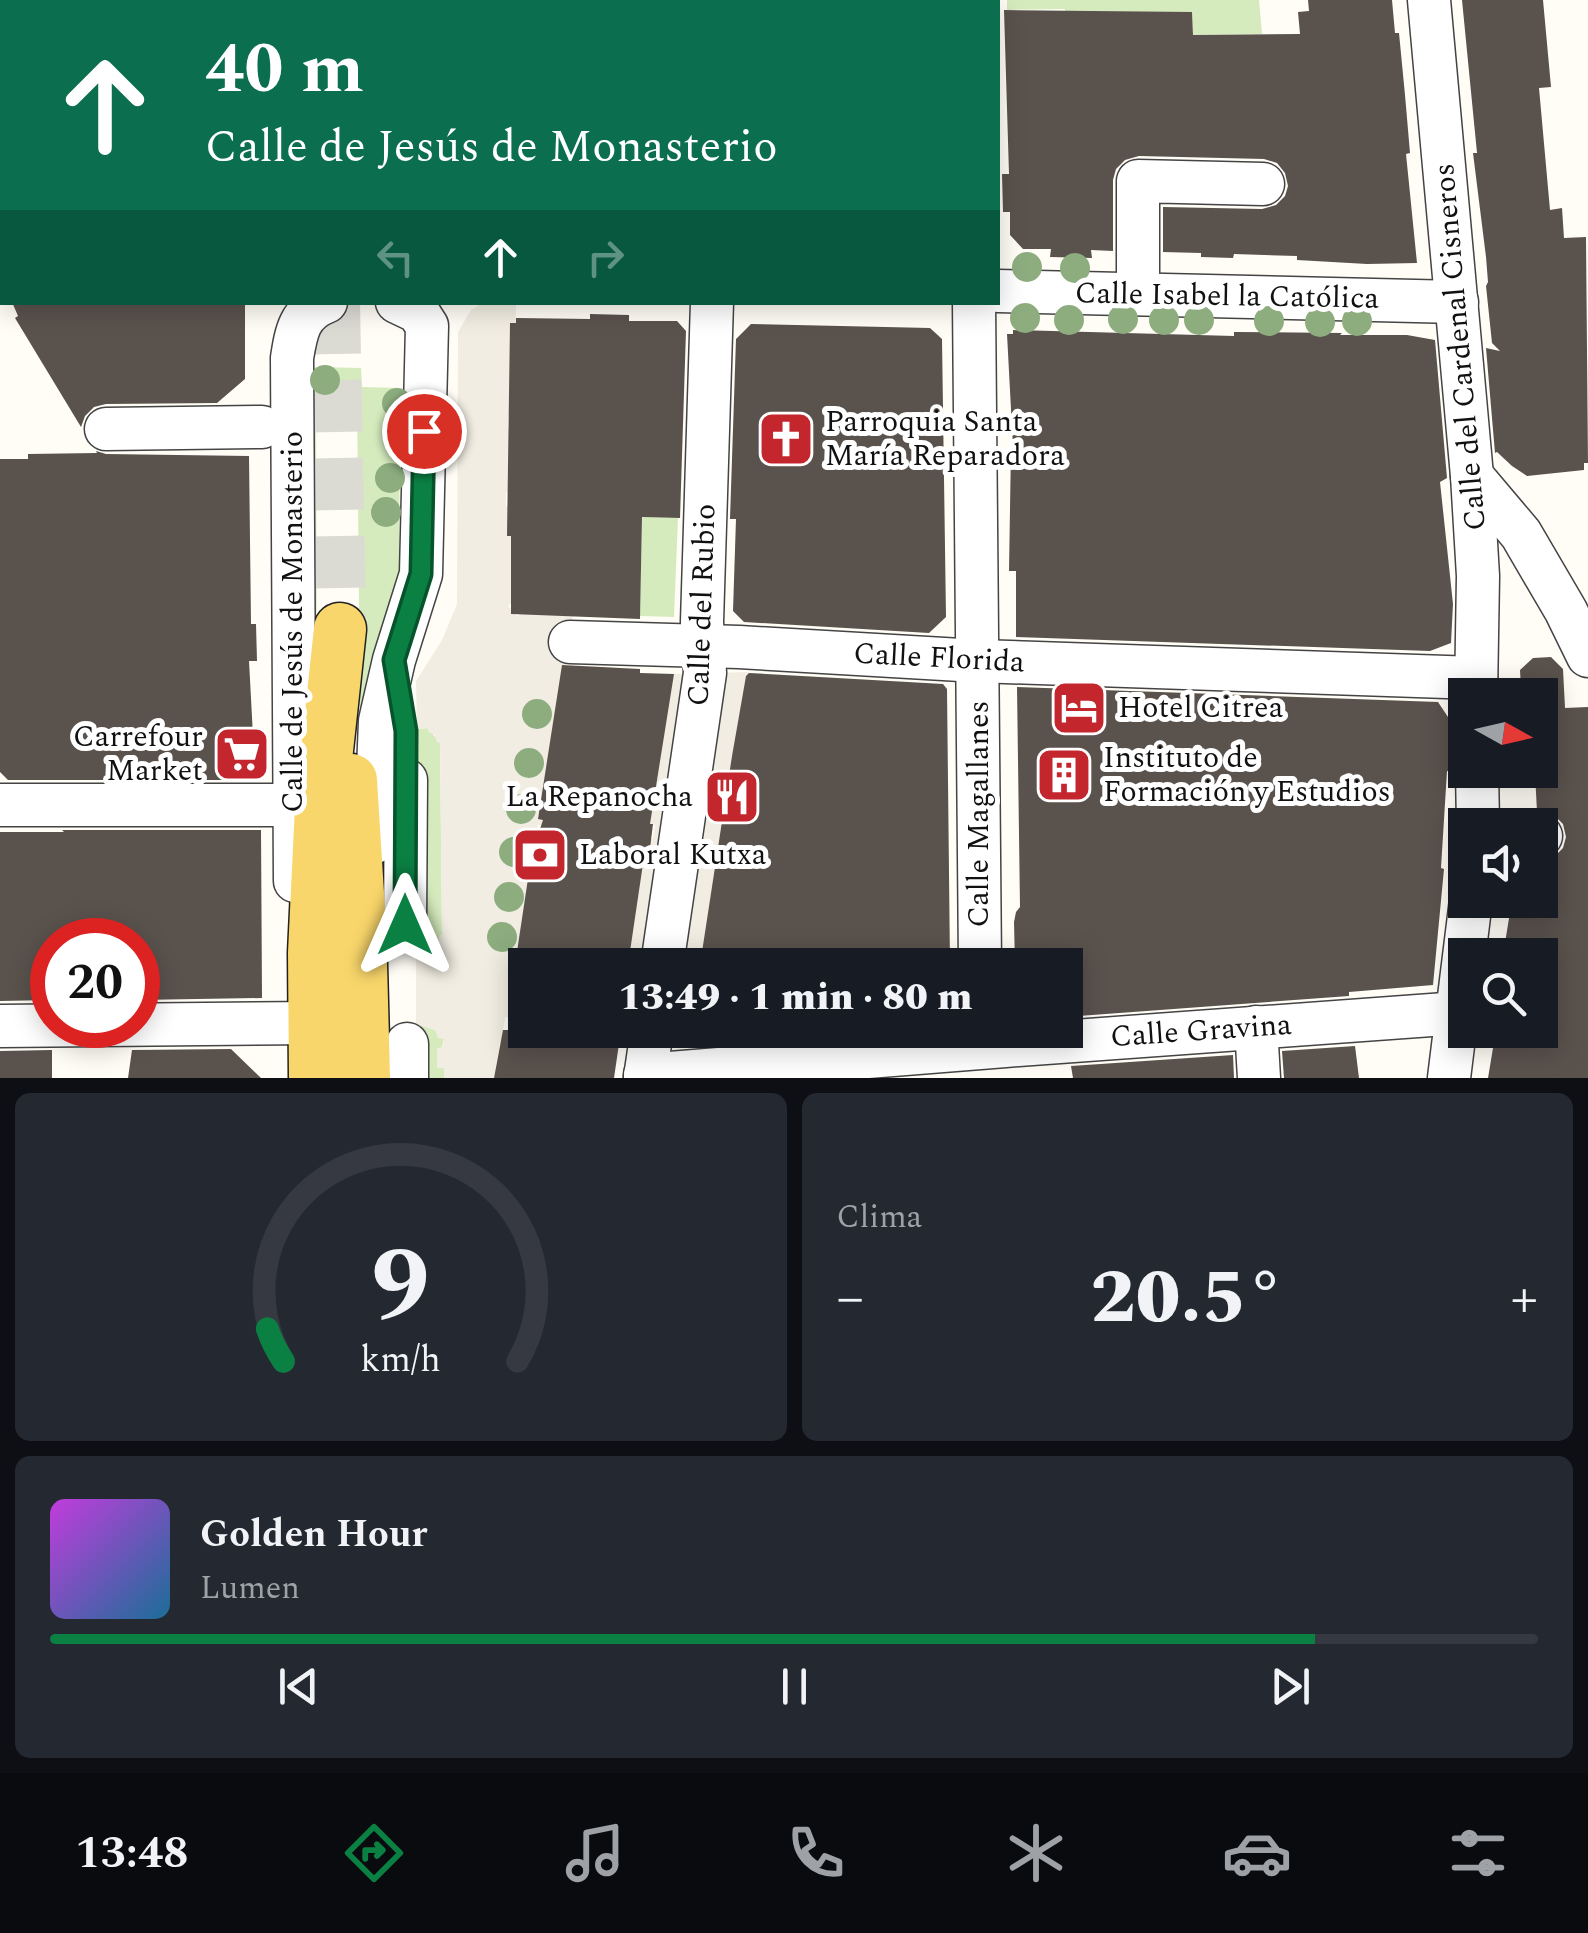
<!DOCTYPE html>
<html lang="es">
<head>
<meta charset="utf-8">
<style>
  :root { --surface:#171b24; --page:#242831; --text:#f1f3f6; --muted:#9ea1a6; --line:#363941; --accent:#0b8043 }
  body { margin:0; font-family:Spectral,serif; background:var(--page); color:var(--text); height:100vh; display:flex; flex-direction:column; font-size:38px; white-space:nowrap }
  * { box-sizing:border-box; margin:0 }
  p { font-size:32px; color:var(--muted) }
  .icon { flex:none; width:55px; height:55px; fill:none; stroke:currentColor; stroke-width:2; stroke-linecap:round; stroke-linejoin:round }
  .map { position:relative; height:1078px; overflow:hidden }
  .side { display:flex; flex-direction:column; gap:15px; padding:15px; background:#0d0f14; flex:1 }
  .side>* { flex:none }
  .banner { position:absolute; left:0px; top:0px; width:1000px; height:305px; box-shadow:0 5px 25px #0003; background:#0b6e4f; color:#fff; overflow:hidden }
  .needle { width:65px; rotate:98deg }
  .controls { position:absolute; left:1448px; top:678px; display:grid; gap:20px }
  .controls a { display:grid; place-items:center; width:110px; height:110px; border-radius:0px; background:var(--surface); box-shadow:0 5px 25px #0003; font-size:50px }
  .speed { position:absolute; left:30px; top:918px; display:flex; gap:20px; font-size:50px; font-weight:700; text-align:center }
  .speed>* { display:grid; place-content:center; width:130px; height:130px; border-radius:50%; background:var(--surface); box-shadow:0 5px 25px #0003; line-height:1 }
  .speed .limit { border:15px solid #d22; background:#fff; color:#111 }
  .pin { position:absolute; display:grid; place-items:center; width:85px; height:85px; color:#fff; margin:-42px; border:5px solid #fff; border-radius:50%; box-shadow:0 2px 10px #0007 }
  .me { position:absolute; width:110px; margin:-55px; rotate:0deg; stroke-linejoin:round; filter:drop-shadow(0 0 8px #0008) }
  .turn { display:flex; align-items:center; gap:35px; height:210px; padding:0 40px; font-size:45px }
  .turn .icon { width:130px; height:130px; stroke-width:2.5 }
  .turn b { display:block; font-size:70px; line-height:85px }
  .lanes { display:flex; align-items:center; height:95px; padding:0 40px; background:#0003; justify-content:center; gap:50px; direction:ltr }
  .lanes .off { opacity:.35 }
  .big { font-size:75px; font-weight:800; line-height:1.1 }
  .side .tile { flex:1; display:flex; flex-direction:column; justify-content:center; gap:15px; min-width:0; padding:0 35px; border-radius:15px; background:var(--page) }
  .side .dial { align-items:center; gap:0 }
  .dial svg { height:260px; overflow:visible; fill:none; stroke:var(--line); stroke-width:7; stroke-linecap:round; text-anchor:middle }
  .dial text { fill:var(--text); stroke:none }
  .song { display:flex; align-items:center; gap:30px }
  .cover { width:120px; height:120px; border-radius:15px; background:linear-gradient(135deg,hsl(290 70% 55%),hsl(200 70% 35%)) }
  .played { height:10px; border-radius:5px; background:linear-gradient(90deg,var(--accent) 85%,var(--line) 85%) }
  .keys { display:flex; justify-content:space-around; direction:ltr }
  .heat { display:flex; justify-content:space-between; align-items:center; font-size:55px; direction:ltr }
  .side .tiles { flex:1; display:grid; gap:15px; grid-template-columns:1fr 1fr }
  .tile:last-child { grid-column:span 2 }
  .trip { position:absolute; left:508px; top:948px; width:575px; height:100px; border-radius:0px; background:var(--surface); box-shadow:0 5px 25px #0003; font-weight:800; line-height:100px; text-align:center }
  .menu { display:flex; height:160px; justify-content:space-around; align-items:center; background:#090b0e; color:var(--muted) }
  .menu .icon { width:70px; height:70px }
  .menu .on { color:var(--accent) }
  .menu b { font-size:45px; color:var(--text) }
  .map>svg:first-child { display:block }
  .green { fill:#d5ebbd }
  .plaza { fill:#f1ede2 }
  .building { fill:#5a524d }
  .lines { fill:none; stroke-linecap:round; stroke-linejoin:round }
  .major-tunnel { stroke:#dbdad3; stroke-width:52; stroke-dasharray:52 26; stroke-linecap:butt }
  .minor-casing { stroke:#444; stroke-width:45 }
  .major-casing { stroke:#222; stroke-width:55 }
  .minor { stroke:#fff; stroke-width:42 }
  .major { stroke:#f9d66b; stroke-width:52 }
  .tree { fill:#8dad7f }
  .route-casing { stroke:#07532c; stroke-width:25 }
  .route { stroke:#0b8043; stroke-width:18 }
  .labels { text-anchor:middle; dominant-baseline:central; stroke-width:10; stroke-linejoin:round; paint-order:stroke }
  .street-label { font-size:30px; fill:#111; stroke:#fff }
  .poi-label { font-size:30px; fill:#111; stroke:#fff; text-anchor:start }
</style>
</head>
<body>
<div class="map">
<svg width="1588" height="1078" viewBox="0 0 1588 1078">
  <rect width="100%" height="100%" fill="#fffdf5"/>
  <g class="green">
    <polygon points="1007,0 1259,0 1262,34 1193,35 1192,12 1066,35 1065,9 1007,10"/>
    <polygon points="317,367 361,368 362,387 400,388 399,578 370,668 368,715 360,715 357,391 316,392 317,725 309,369"/>
    <polygon points="642,517 678,518 674,617 640,616"/>
    <polygon points="428,728 440,743 442,936 437,944 425,947 425,950 416,949 417,729"/>
    <polygon points="416,1024 436,1030 444,1039 437,1068 445,1068 444,1078 416,1078"/>
  </g>
  <g class="plaza">
    <polygon points="483,303 516,303 514,414 508,415 508,429 514,430 513,492 506,492 506,506 513,507 511,603 508,606 517,616 521,614 573,615 565,678 538,818 543,820 541,825 538,825 535,839 539,840 517,950 515,965 519,966 518,972 514,972 511,985 515,987 511,1017 505,1017 503,1031 507,1037 500,1042 494,1078 444,1078 444,1068 437,1068 437,1048 443,1047 444,1039 438,1038 435,1030 416,1024 416,949 424,950 425,947 437,944 440,935 442,935 440,743 437,742 435,735 429,732 427,728 417,729 416,681 442,640 457,604 458,332 471,310"/>
    <polygon points="749,672 749,675 746,677 732,756 700,964 628,965 647,839 653,839 655,825 650,824 674,674"/>
  </g>
  <g class="building">
    <polygon points="1308,0 1392,0 1395,33 1399,33 1405,95 1410,153 1406,154 1417,263 1367,264 1297,260 1297,256 1234,254 1233,258 1201,257 1201,253 1163,252 1163,207 1262,209 1276,205 1285,196 1288,186 1285,173 1277,163 1264,159 1139,156 1125,160 1116,169 1113,180 1113,251 1091,250 1092,258 1050,257 1051,249 1023,249 1010,235 1010,212 1003,212 1002,174 1009,174 1004,10 1192,12 1193,35 1300,34 1298,12 1309,11"/>
    <polygon points="1462,0 1543,0 1551,87 1539,88 1550,210 1562,208 1564,238 1586,237 1588,463 1584,463 1584,470 1527,476 1512,466 1497,452 1495,453 1486,348 1500,351 1492,343 1486,286 1488,282 1486,257 1473,153 1477,153"/>
    <polygon points="12,302 245,302 245,379 217,403 106,404 94,407 85,416 81,427 15,318 18,316"/>
    <polygon points="590,314 629,315 629,321 677,321 686,331 680,518 642,517 640,619 511,614 511,536 507,536 510,323 516,323 516,318 590,319"/>
    <polygon points="751,324 930,328 942,339 946,617 929,633 744,622 733,611 736,519 730,519 736,339"/>
    <polygon points="1013,330 1234,336 1234,332 1342,333 1340,335 1407,335 1435,340 1447,478 1440,482 1453,604 1451,643 1430,651 1016,637 1016,571 1009,571 1011,447 1013,447 1007,334 1013,334"/>
    <polygon points="96,451 106,454 249,456 251,624 256,624 257,661 249,661 253,736 269,736 269,745 236,780 8,780 0,772 0,459 28,459 28,454 97,453"/>
    <polygon points="1551,657 1563,669 1565,708 1588,707 1588,1078 1488,1078 1496,1030 1540,1030 1540,955 1503,955 1512,900 1540,900 1540,861 1554,857 1563,848 1566,837 1563,824 1554,815 1537,812 1535,773 1540,770 1540,708 1545,708 1540,704 1540,695 1529,695 1521,689 1520,670 1533,658"/>
    <polygon points="562,665 640,669 640,673 674,674 650,824 653,824 648,865 643,864 628,965 515,965 532,852 543,820 538,819"/>
    <polygon points="749,673 943,684 947,689 950,965 700,965 732,756 746,676"/>
    <polygon points="1017,687 1438,702 1454,726 1452,772 1447,771 1441,868 1444,869 1433,985 1349,992 1349,996 1065,1017 1065,965 1015,965 1014,922 1016,912 1020,907"/>
    <polygon points="62,830 261,830 262,998 138,1000 138,940 52,940 52,1000 0,1001 0,832 64,832"/>
    <polygon points="503,1030 621,1030 614,1078 494,1078"/>
    <polygon points="1355,1046 1359,1078 1284,1078 1282,1051"/>
    <polygon points="231,1049 261,1078 128,1078 132,1050"/>
    <polygon points="52,1050 52,1078 0,1078 0,1051"/>
    <polygon points="1233,1055 1234,1078 1073,1078 1071,1066"/>
  </g>
  <g class="lines">
    <g class="major-tunnel">
      <polyline points="323,0 323,2"/>
      <polyline points="334,302 340,629"/>
    </g>
    <g class="minor-casing">
      <g id="minor">
        <polyline points="374,0 399,2"/>
        <polyline points="968,0 968,2"/>
        <polyline points="1429,0 1472,476 1478,576 1476,695"/>
        <polyline points="520,2 521,0"/>
        <polyline points="998,291 1457,302"/>
        <polyline points="1138,294 1138,181 1263,184"/>
        <polyline points="974,302 980,965"/>
        <polyline points="106,429 262,427"/>
        <polyline points="1472,476 1521,534 1566,611 1588,656"/>
        <polyline points="570,642 739,647 978,661 1476,678"/>
        <polyline points="1477,770 1478,825"/>
        <polyline points="0,805 293,805"/>
        <polyline points="1540,836 1541,836"/>
        <polyline points="375,842 380,721 394,660 421,574 427,326 418,312 397,302"/>
        <path d="M295,881L292,358C296,333 299,312 326,302"/>
        <polyline points="405,925 406,780"/>
        <polyline points="662,965 705,673 702,622 712,302"/>
        <polyline points="0,1026 315,1023"/>
        <polyline points="1256,1027 1259,1078"/>
        <polyline points="645,1075 1005,1046 1459,1013"/>
        <polyline points="407,1078 407,1044"/>
        <polyline points="645,1078 652,1030"/>
        <polyline points="1449,1078 1471,900"/>
      </g>
    </g>
    <g class="major-casing">
      <g id="major">
        <polyline points="351,780 360,926 364,1078"/>
        <polyline points="315,1078 314,953 321,806 340,629"/>
      </g>
    </g>
    <use href="#minor" class="minor"/>
    <use href="#major" class="major"/>
  </g>
  <g class="tree">
    <circle cx="1027" cy="267" r="15"/>
    <circle cx="1075" cy="268" r="15"/>
    <circle cx="1025" cy="318" r="15"/>
    <circle cx="1123" cy="319" r="15"/>
    <circle cx="1069" cy="320" r="15"/>
    <circle cx="1164" cy="320" r="15"/>
    <circle cx="1199" cy="320" r="15"/>
    <circle cx="1269" cy="321" r="15"/>
    <circle cx="1357" cy="321" r="15"/>
    <circle cx="1320" cy="322" r="15"/>
    <circle cx="325" cy="380" r="15"/>
    <circle cx="397" cy="403" r="15"/>
    <circle cx="390" cy="478" r="15"/>
    <circle cx="386" cy="512" r="15"/>
    <circle cx="537" cy="714" r="15"/>
    <circle cx="529" cy="763" r="15"/>
    <circle cx="521" cy="809" r="15"/>
    <circle cx="514" cy="852" r="15"/>
    <circle cx="509" cy="897" r="15"/>
    <circle cx="502" cy="937" r="15"/>
  </g>
  <g class="lines">
    <g class="route-casing">
      <polyline id="route" points="405,925 406,731 394,660 421,574 424,431"/>
    </g>
    <use href="#route" class="route"/>
  </g>
  <defs>
    <g id="church-square" transform="scale(2.875)"><rect x="-9" y="-9" width="18" height="18" rx="4" fill="#c4262e" stroke="#fff"/><path d="M-1.2-6h2.4v3.5h3.3v2.4h-3.3V6h-2.4V-.1h-3.3v-2.4h3.3Z" fill="#fff"/></g>
    <g id="hotel-square" transform="scale(2.875)"><rect x="-9" y="-9" width="18" height="18" rx="4" fill="#c4262e" stroke="#fff"/><path d="M-6-4.5h1.5V1H6V5H4.5V3h-9V5H-6ZM-4 0a1.8 1.8 0 1 1 3.6 0ZM.5 0V-2.5h3Q6-2.5 6 0Z" fill="#fff"/></g>
    <g id="supermarket-square" transform="scale(2.875)"><rect x="-9" y="-9" width="18" height="18" rx="4" fill="#c4262e" stroke="#fff"/><path d="M-6-5.5h2.5l.6 2H6L4.5 2H-2.5L-4.4-4H-6ZM-1.5 3.2a1.3 1.3 0 1 0 .1 0ZM3 3.2a1.3 1.3 0 1 0 .1 0Z" fill="#fff"/></g>
    <g id="building-square" transform="scale(2.875)"><rect x="-9" y="-9" width="18" height="18" rx="4" fill="#c4262e" stroke="#fff"/><path d="M-4-6H4V6H1V3H-1V6H-4ZM-2.5-4.3h1.7v1.8h-1.7ZM.8-4.3h1.7v1.8H.8ZM-2.5-1h1.7V.8h-1.7ZM.8-1h1.7V.8H.8Z" fill="#fff"/></g>
    <g id="restaurant-square" transform="scale(2.875)"><rect x="-9" y="-9" width="18" height="18" rx="4" fill="#c4262e" stroke="#fff"/><path d="M-5-6h1v4h1v-4h1v4h1v-4h1v5L-1.5 .5V6h-2V.5L-5-1ZM5-6V6H3V1.5H1.5Q1.5-4 5-6Z" fill="#fff"/></g>
    <g id="bank-square" transform="scale(2.875)"><rect x="-9" y="-9" width="18" height="18" rx="4" fill="#c4262e" stroke="#fff"/><path d="M-6-4H6V4H-6ZM0-2.3a2.3 2.3 0 1 0 0 4.6a2.3 2.3 0 1 0 0-4.6Z" fill="#fff"/></g>
  </defs>
  <g fill-rule="evenodd">
    <use href="#church-square" x="786" y="439"/>
    <use href="#hotel-square" x="1079" y="708"/>
    <use href="#supermarket-square" x="242" y="754"/>
    <use href="#building-square" x="1064" y="775"/>
    <use href="#restaurant-square" x="732" y="797"/>
    <use href="#bank-square" x="540" y="855"/>
  </g>
  <g class="labels">
    <g class="street-label">
      <text transform="translate(1227 296) rotate(1)">Calle Isabel la Católica</text>
      <text transform="translate(1460 347) rotate(-95)">Calle del Cardenal Cisneros</text>
      <text transform="translate(702 605) rotate(-88)">Calle del Rubio</text>
      <text transform="translate(293 622) rotate(-90)">Calle de Jesús de Monasterio</text>
      <text transform="translate(939 658) rotate(3)">Calle Florida</text>
      <text transform="translate(979 814) rotate(-90)">Calle Magallanes</text>
      <text transform="translate(1201 1031) rotate(-4)">Calle Gravina</text>
    </g>
    <g class="poi-label">
      <text x="825" y="422">Parroquia Santa<tspan x="825" dy="34">María Reparadora</tspan></text>
      <text x="1118" y="708">Hotel Citrea</text>
      <text x="203" y="737" text-anchor="end">Carrefour<tspan x="203" dy="34">Market</tspan></text>
      <text x="1103" y="758">Instituto de<tspan x="1103" dy="34">Formación y Estudios</tspan></text>
      <text x="693" y="797" text-anchor="end">La Repanocha</text>
      <text x="579" y="855">Laboral Kutxa</text>
    </g>
  </g>
</svg>
<div class="controls">
<a><svg class="needle" viewBox="-14 -14 28 28"><path d="M0-13l5 13h-10z" fill="#e53935"/><path d="M0 13l5-13h-10z" fill="#9ea1a6"/></svg></a>
<a><svg class="icon" aria-label="sound" viewBox="0 0 24 24"><path d="M4 9h4l5-4v14l-5-4H4zM17 9q2 3 0 6"/></svg></a>
<a><svg class="icon" aria-label="search" viewBox="0 0 24 24"><circle cx="10" cy="10" r="6"/><path d="M15 15l6 6"/></svg></a>
</div>
<div class="speed"><div class="limit">20</div></div>
<div class="pin" style="left:424px;top:431px;background:#d93025"><svg class="icon" aria-label="arrive" viewBox="0 0 24 24"><path d="M6 21V4h12l-3 4 3 4H6"/></svg></div>
<svg class="me" style="left:405px;top:925px" viewBox="-20 -20 40 40"><path d="M0-17L14 15 0 8-14 15z" fill="#0b8043" stroke="#fff" stroke-width="4"/></svg>
<div class="trip">13:49 · 1 min · 80 m</div>
<div class="banner">
<div class="turn"><svg class="icon" aria-label="ahead" viewBox="0 0 24 24"><path d="M12 20V5M6 11l6-6 6 6"/></svg><div><b>40 m</b>Calle de Jesús de Monasterio</div></div>
<div class="lanes"><svg class="icon off" aria-label="left" viewBox="0 0 24 24"><path d="M17 20v-9H6M10 6l-5 5 5 5"/></svg><svg class="icon" aria-label="ahead" viewBox="0 0 24 24"><path d="M12 20V5M6 11l6-6 6 6"/></svg><svg class="icon off" aria-label="right" viewBox="0 0 24 24"><path d="M7 20v-9h11M14 6l5 5-5 5"/></svg></div>
</div>
</div>
<section class="side">
<div class="tiles">
<div class="tile dial"><svg viewBox="0 0 100 80">
<path d="M14 69A42 42 0 1 1 86 69"/>
<path d="M14 69A42 42 0 0 1 9 59" stroke="#0b8043"/>
<text x="50" y="56" font-size="32" font-weight="700">9</text>
<text x="50" y="72" font-size="11">km/h</text>
</svg></div>
<div class="tile"><p>Clima</p>
<div class="heat"><a>−</a><b class="big">20.5°</b><a>+</a></div>
</div>
<div class="tile">
<div class="song"><i class="cover"></i><div><b>Golden Hour</b><p>Lumen</p></div></div>
<div class="played"></div>
<div class="keys"><svg class="icon" aria-label="previous" viewBox="0 0 24 24"><path d="M18 5L8 12l10 7zM5 5v14"/></svg><svg class="icon" aria-label="pause" viewBox="0 0 24 24"><path d="M8 5v14M16 5v14"/></svg><svg class="icon" aria-label="next" viewBox="0 0 24 24"><path d="M6 5l10 7-10 7zM19 5v14"/></svg></div>
</div>
</div>
</section>
<nav class="menu">
<b>13:48</b>
<svg class="icon on" aria-label="directions" viewBox="0 0 24 24"><path d="M12 3l9 9-9 9-9-9zM9 14v-3h6M13 9l2 2-2 2"/></svg>
<svg class="icon" aria-label="music" viewBox="0 0 24 24"><path d="M9 18V5l10-2v13"/><circle cx="6" cy="18" r="3"/><circle cx="16" cy="16" r="3"/></svg>
<svg class="icon" aria-label="phone" viewBox="0 0 24 24"><path d="M5 4h4l2 5-3 2q2 4 5 5l2-3 5 2v4C11 20 4 13 5 4z"/></svg>
<svg class="icon" aria-label="climate" viewBox="0 0 24 24"><path d="M12 3v18M4 7l16 10M4 17L20 7"/></svg>
<svg class="icon" aria-label="car" viewBox="0 0 24 24"><path d="M5 17H2v-5l4-1 3-4h7l3 4 3 1v5h-3M9 17h6M6 11h13"/><circle cx="7" cy="17" r="2"/><circle cx="17" cy="17" r="2"/></svg>
<svg class="icon" aria-label="filters" viewBox="0 0 24 24"><path d="M4 7h16M4 17h16"/><circle cx="9" cy="7" r="2"/><circle cx="15" cy="17" r="2"/></svg>
</nav>
</body>
</html>
